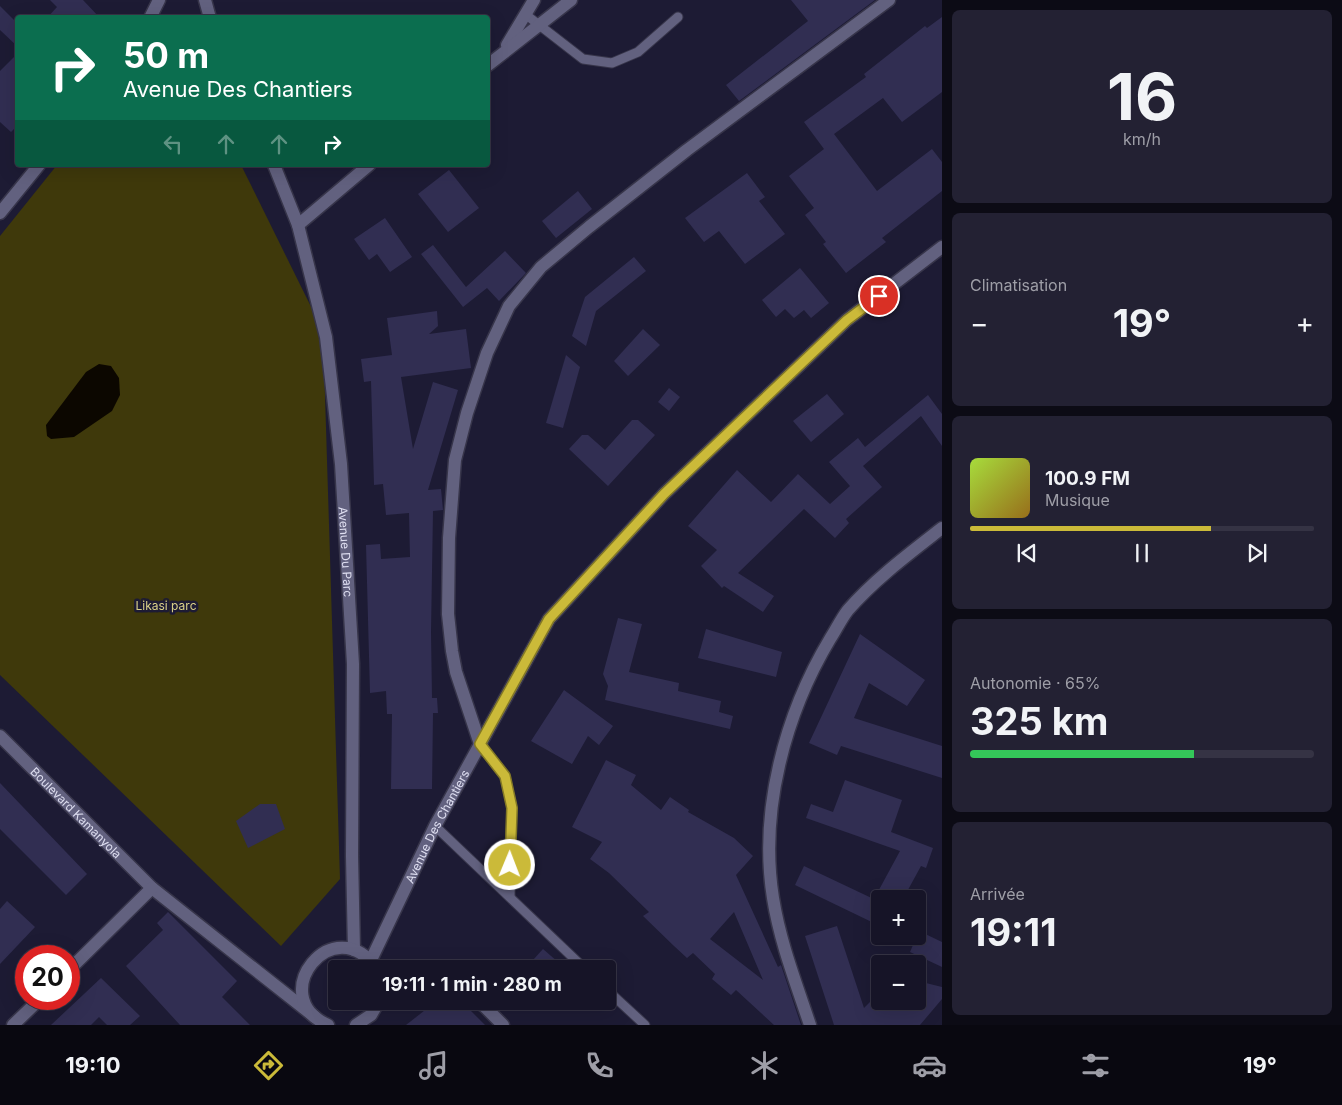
<!DOCTYPE html>
<html lang="fr">
<head>
<meta charset="utf-8">
<style>
  :root { --surface:#161427; --page:#232133; --text:#f1f3f6; --muted:#9e9ea7; --line:#353344; --accent:#cbba39 }
  body { margin:0; font-family:Inter,sans-serif; background:var(--page); color:var(--text); height:100vh; display:flex; flex-direction:column; font-size:19px; white-space:nowrap }
  * { box-sizing:border-box; margin:0 }
  p { font-size:16px; color:var(--muted) }
  .icon { flex:none; width:28px; height:28px; fill:none; stroke:currentColor; stroke-width:2; stroke-linecap:round; stroke-linejoin:round }
  .map { position:relative; flex:1; overflow:hidden }
  .side { display:flex; flex-direction:column; gap:10px; padding:10px; background:#0c0b15; width:400px }
  .side>* { flex:none }
  .hud { position:absolute; left:15px; top:15px; width:475px; height:152px; border-radius:5px; box-shadow:0 5px 20px #0002,0 0 0 1px var(--line); background:#0b6e4f; color:#fff; overflow:hidden }
  .fabs { position:absolute; left:871px; top:890px; display:grid; gap:10px }
  .fabs a { display:grid; place-items:center; width:55px; height:55px; border-radius:5px; background:var(--surface); box-shadow:0 5px 20px #0002,0 0 0 1px var(--line); font-size:25px }
  .speed { position:absolute; left:15px; top:945px; display:flex; gap:10px; font-size:25px; font-weight:700; text-align:center }
  .speed>* { display:grid; place-content:center; width:65px; height:65px; border-radius:50%; background:var(--surface); box-shadow:0 5px 20px #0002,0 0 0 1px var(--line); line-height:1 }
  .speed .limit { border:8px solid #d22; background:#fff; color:#111 }
  .pin { position:absolute; display:grid; place-items:center; width:42px; height:42px; color:#fff; margin:-21px; border:2px solid #fff; border-radius:50%; box-shadow:0 1px 5px #0007 }
  .me { position:absolute; width:55px; margin:-28px; rotate:1deg; stroke-linejoin:round; filter:drop-shadow(0 0 4px #0008) }
  .turn { display:flex; align-items:center; gap:18px; height:105px; padding:0 25px; font-size:22px }
  .turn .icon { width:65px; height:65px; stroke-width:2.5 }
  .turn b { display:block; font-size:35px; line-height:42px }
  .lanes { display:flex; align-items:center; height:48px; padding:0 25px; background:#0003; justify-content:center; gap:25px; direction:ltr }
  .lanes .off { opacity:.35 }
  .big { font-size:38px; font-weight:700; line-height:1.1 }
  .side .widget { flex:1; display:flex; flex-direction:column; justify-content:center; gap:8px; min-width:0; padding:0 18px; border-radius:8px; background:var(--page) }
  .side .dial { align-items:center; gap:0 }
  .dial b { font-size:65px; line-height:1 }
  .song { display:flex; align-items:center; gap:15px }
  .cover { width:60px; height:60px; border-radius:8px; background:linear-gradient(135deg,hsl(80 70% 55%),hsl(40 70% 35%)) }
  .played { height:5px; border-radius:2px; background:linear-gradient(90deg,var(--accent) 70%,var(--line) 70%) }
  .keys { display:flex; justify-content:space-around; direction:ltr }
  .heat { display:flex; justify-content:space-between; align-items:center; font-size:28px; direction:ltr }
  .charge { height:8px; border-radius:4px; background:linear-gradient(90deg,#34c759 65%,var(--line) 0) }
  .trip { position:absolute; left:328px; top:960px; width:288px; height:50px; border-radius:5px; background:var(--surface); box-shadow:0 5px 20px #0002,0 0 0 1px var(--line); font-weight:700; line-height:50px; text-align:center }
  .tabs { display:flex; height:80px; justify-content:space-around; align-items:center; background:#090810; color:var(--muted) }
  .tabs .icon { width:35px; height:35px }
  .tabs .on { color:var(--accent) }
  .tabs b { font-size:22px; color:var(--text) }
  main { display:flex; flex:1; min-height:0 }
  .map>svg:first-child { display:block }
  .green { fill:#3f390b }
  .water { fill:#0c0700 }
  .building { fill:#312e52; fill-rule:evenodd }
  .lines { fill:none; stroke-linecap:round; stroke-linejoin:round }
  .lane-casing { stroke:#37354a; stroke-width:11 }
  .street-casing { stroke:#37354a; stroke-width:15 }
  .lane { stroke:#62617f; stroke-width:9 }
  .street { stroke:#62617f; stroke-width:12 }
  .route-casing { stroke:#847925; stroke-width:12 }
  .route { stroke:#cbba39; stroke-width:9 }
  .labels { text-anchor:middle; dominant-baseline:central; stroke-width:5; stroke-linejoin:round; paint-order:stroke }
  .street-label { font-size:12px; fill:#dfdff1; stroke:#1d1b34 }
  .park-label { font-size:12px; fill:#dad188; stroke:#1d1b34 }
</style>
</head>
<body>
<main>
<div class="map">
<svg width="942" height="1025" viewBox="0 0 942 1025">
  <rect width="100%" height="100%" fill="#1d1b34"/>
  <polygon class="green" points="57,165 241,165 323,331 340,879 281,946 0,675 0,236"/>
  <polygon class="water" points="99,364 111,366 119,378 120,395 112,411 74,437 51,439 47,436 46,425 86,372"/>
  <g class="building">
    <polygon points="50,0 83,0 100,18 47,18 57,7"/>
    <polygon points="791,0 875,0 739,101 726,85 808,21"/>
    <polygon points="0,6 18,24 18,47 0,30"/>
    <polygon points="942,17 942,92 902,122 883,98 834,134 877,191 932,149 942,162 942,191 882,238 886,242 846,273 823,244 826,242 805,215 814,208 789,176 824,149 804,122 866,77 864,74 925,26 927,28"/>
    <polygon points="18,53 18,125 11,132 0,122 0,71"/>
    <polygon points="449,170 479,208 448,232 418,194"/>
    <polygon points="747,173 765,197 759,201 785,234 745,264 719,231 704,242 685,218"/>
    <polygon points="578,191 592,209 556,238 542,221"/>
    <polygon points="385,218 412,257 390,272 377,254 369,260 354,239"/>
    <polygon points="433,245 466,287 505,251 526,273 499,301 487,288 463,307 421,254"/>
    <polygon points="634,257 646,271 596,311 586,346 572,336 585,297"/>
    <polygon points="800,268 829,303 811,318 804,310 794,318 785,309 776,317 762,300"/>
    <polygon points="437,311 438,326 429,334 466,329 471,368 401,377 413,449 433,382 458,390 428,490 441,489 443,510 433,511 431,632 432,698 437,698 438,713 433,713 432,789 391,789 392,714 387,714 386,691 370,693 366,545 380,544 381,559 410,557 409,513 386,515 383,484 374,485 371,381 364,382 361,359 392,355 387,318"/>
    <polygon points="643,329 660,345 628,376 614,361"/>
    <polygon points="566,355 580,367 563,428 546,423"/>
    <polygon points="669,388 680,397 669,411 658,402"/>
    <polygon points="827,394 844,414 811,442 793,421"/>
    <polygon points="928,395 942,414 942,446 921,416 863,466 882,487 846,519 849,523 835,538 804,509 738,573 774,596 763,612 724,586 722,588 701,566 717,550 688,526 737,470 771,502 798,474 830,504 850,486 829,462 858,438 865,447"/>
    <polygon points="632,420 638,420 655,435 608,486 569,449 582,435 588,435 605,450"/>
    <polygon points="618,618 642,624 629,672 679,683 678,691 721,701 719,712 733,716 730,729 605,700 608,686 603,674"/>
    <polygon points="706,629 782,652 776,677 698,658"/>
    <polygon points="860,634 925,680 907,706 869,683 854,718 942,746 942,778 841,746 837,755 809,743"/>
    <polygon points="564,690 613,726 599,745 588,736 572,764 531,741"/>
    <path d="M606,760L636,775L631,785L661,810L670,797L689,810L688,812L734,838L753,856L736,875L778,967L781,965L801,1025H774L736,990L731,995L712,979L715,974L693,953L687,958L674,946L643,916L649,912L609,873L590,859L602,842L572,827ZM734,912L763,980L710,939Z"/>
    <polygon points="845,780 902,800 891,832 933,848 926,868 921,866 903,899 874,899 900,851 806,818 811,804 833,812"/>
    <polygon points="0,783 87,874 66,895 0,829"/>
    <polygon points="260,804 276,804 285,829 248,848 236,821"/>
    <polygon points="804,866 880,902 880,926 795,885"/>
    <polygon points="7,901 35,927 0,964 0,909"/>
    <polygon points="168,912 237,981 222,997 250,1025 180,1025 126,966 163,930 157,923"/>
    <polygon points="837,926 864,1008 880,992 880,1001 918,1001 918,981 942,987 942,999 920,1025 834,1025 805,936"/>
    <polygon points="919,931 942,942 942,967 910,952"/>
    <polygon points="543,949 566,969 543,969 533,960"/>
    <polygon points="101,978 140,1016 130,1025 107,1025 99,1017 91,1025 51,1025"/>
    <polygon points="453,1003 470,1010 485,1025 406,1025 429,1007"/>
  </g>
  <g class="lines">
    <g class="lane-casing">
      <g id="lane">
        <polyline points="525,14 583,59 612,63 638,52 678,17"/>
        <polyline points="480,744 505,776 512,808 510,897"/>
        <polyline points="435,826 585,969"/>
        <polyline points="606,989 645,1025"/>
      </g>
    </g>
    <g class="street-casing">
      <g id="street">
        <polyline points="205,0 210,18"/>
        <polyline points="150,18 159,0"/>
        <polyline points="507,45 534,0"/>
        <polyline points="488,65 571,0"/>
        <path id="s1" d="M274,165L298,225L326,337L341,464L353,664L352,856L354,950"/>
        <polyline points="0,213 39,165"/>
        <polyline points="298,225 369,165"/>
        <path id="s2" d="M0,736L152,888L315,1017"/>
        <polyline points="480,744 456,672 452,651 448,614 449,538 455,460 467,413 487,353 509,306 541,267 589,227 687,150 889,0"/>
        <path id="s3" d="M371,960L435,826L549,619L664,494L847,320L942,247"/>
        <polyline points="69,970 152,888"/>
        <polyline points="476,1001 484,1006 503,1025"/>
        <polyline points="13,1025 40,999"/>
        <path d="M328,1025C264,997 333,907 377,969"/>
        <polyline points="356,1025 371,1015 379,1001"/>
        <path d="M810,1025C796,983 780,942 773,898C759,811 785,714 830,639C836,630 841,619 848,610C875,579 910,553 942,528"/>
      </g>
    </g>
    <use href="#lane" class="lane"/>
    <use href="#street" class="street"/>
  </g>
  <g class="lines">
    <g class="route-casing">
      <polyline id="route" points="510,865 512,808 505,776 480,744 549,619 664,494 847,320 879,296"/>
    </g>
    <use href="#route" class="route"/>
  </g>
  <g class="labels">
    <g class="street-label">
      <text stroke="none"><textPath href="#s1" startOffset="396">Avenue Du Parc</textPath></text>
      <text stroke="none"><textPath href="#s2" startOffset="108">Boulevard Kamanyola</textPath></text>
      <text stroke="none"><textPath href="#s3" startOffset="149">Avenue Des Chantiers</textPath></text>
    </g>
    <g class="park-label">
      <text x="166" y="605">Likasi parc</text>
    </g>
  </g>
</svg>
<div class="fabs">
<a>+</a>
<a>−</a>
</div>
<div class="speed"><div class="limit">20</div></div>
<div class="pin" style="left:879px;top:296px;background:#d93025"><svg class="icon" aria-label="arrive" viewBox="0 0 24 24"><path d="M6 21V4h12l-3 4 3 4H6"/></svg></div>
<svg class="me" style="left:510px;top:865px" viewBox="-20 -20 40 40"><circle r="17" fill="#cbba39" stroke="#fff" stroke-width="3"/><path d="M0-11L8 9 0 5-8 9z" fill="#fff"/></svg>
<div class="trip">19:11 · 1 min · 280 m</div>
<div class="hud">
<div class="turn"><svg class="icon" aria-label="right" viewBox="0 0 24 24"><path d="M7 20v-9h11M14 6l5 5-5 5"/></svg><div><b>50 m</b>Avenue Des Chantiers</div></div>
<div class="lanes"><svg class="icon off" aria-label="left" viewBox="0 0 24 24"><path d="M17 20v-9H6M10 6l-5 5 5 5"/></svg><svg class="icon off" aria-label="ahead" viewBox="0 0 24 24"><path d="M12 20V5M6 11l6-6 6 6"/></svg><svg class="icon off" aria-label="ahead" viewBox="0 0 24 24"><path d="M12 20V5M6 11l6-6 6 6"/></svg><svg class="icon" aria-label="right" viewBox="0 0 24 24"><path d="M7 20v-9h11M14 6l5 5-5 5"/></svg></div>
</div>
</div>
<section class="side">
<div class="widget dial"><b>16</b><p>km/h</p></div>
<div class="widget"><p>Climatisation</p>
<div class="heat"><a>−</a><b class="big">19°</b><a>+</a></div>
</div>
<div class="widget">
<div class="song"><i class="cover"></i><div><b>100.9 FM</b><p>Musique</p></div></div>
<div class="played"></div>
<div class="keys"><svg class="icon" aria-label="previous" viewBox="0 0 24 24"><path d="M18 5L8 12l10 7zM5 5v14"/></svg><svg class="icon" aria-label="pause" viewBox="0 0 24 24"><path d="M8 5v14M16 5v14"/></svg><svg class="icon" aria-label="next" viewBox="0 0 24 24"><path d="M6 5l10 7-10 7zM19 5v14"/></svg></div>
</div>
<div class="widget"><p>Autonomie · 65%</p><b class="big">325 km</b><div class="charge"></div></div>
<div class="widget"><p>Arrivée</p><b class="big">19:11</b></div>
</section>
</main>
<nav class="tabs">
<b>19:10</b>
<svg class="icon on" aria-label="directions" viewBox="0 0 24 24"><path d="M12 3l9 9-9 9-9-9zM9 14v-3h6M13 9l2 2-2 2"/></svg>
<svg class="icon" aria-label="music" viewBox="0 0 24 24"><path d="M9 18V5l10-2v13"/><circle cx="6" cy="18" r="3"/><circle cx="16" cy="16" r="3"/></svg>
<svg class="icon" aria-label="phone" viewBox="0 0 24 24"><path d="M5 4h4l2 5-3 2q2 4 5 5l2-3 5 2v4C11 20 4 13 5 4z"/></svg>
<svg class="icon" aria-label="climate" viewBox="0 0 24 24"><path d="M12 3v18M4 7l16 10M4 17L20 7"/></svg>
<svg class="icon" aria-label="car" viewBox="0 0 24 24"><path d="M5 17H2v-5l4-1 3-4h7l3 4 3 1v5h-3M9 17h6M6 11h13"/><circle cx="7" cy="17" r="2"/><circle cx="17" cy="17" r="2"/></svg>
<svg class="icon" aria-label="filters" viewBox="0 0 24 24"><path d="M4 7h16M4 17h16"/><circle cx="9" cy="7" r="2"/><circle cx="15" cy="17" r="2"/></svg>
<b>19°</b>
</nav>
</body>
</html>
